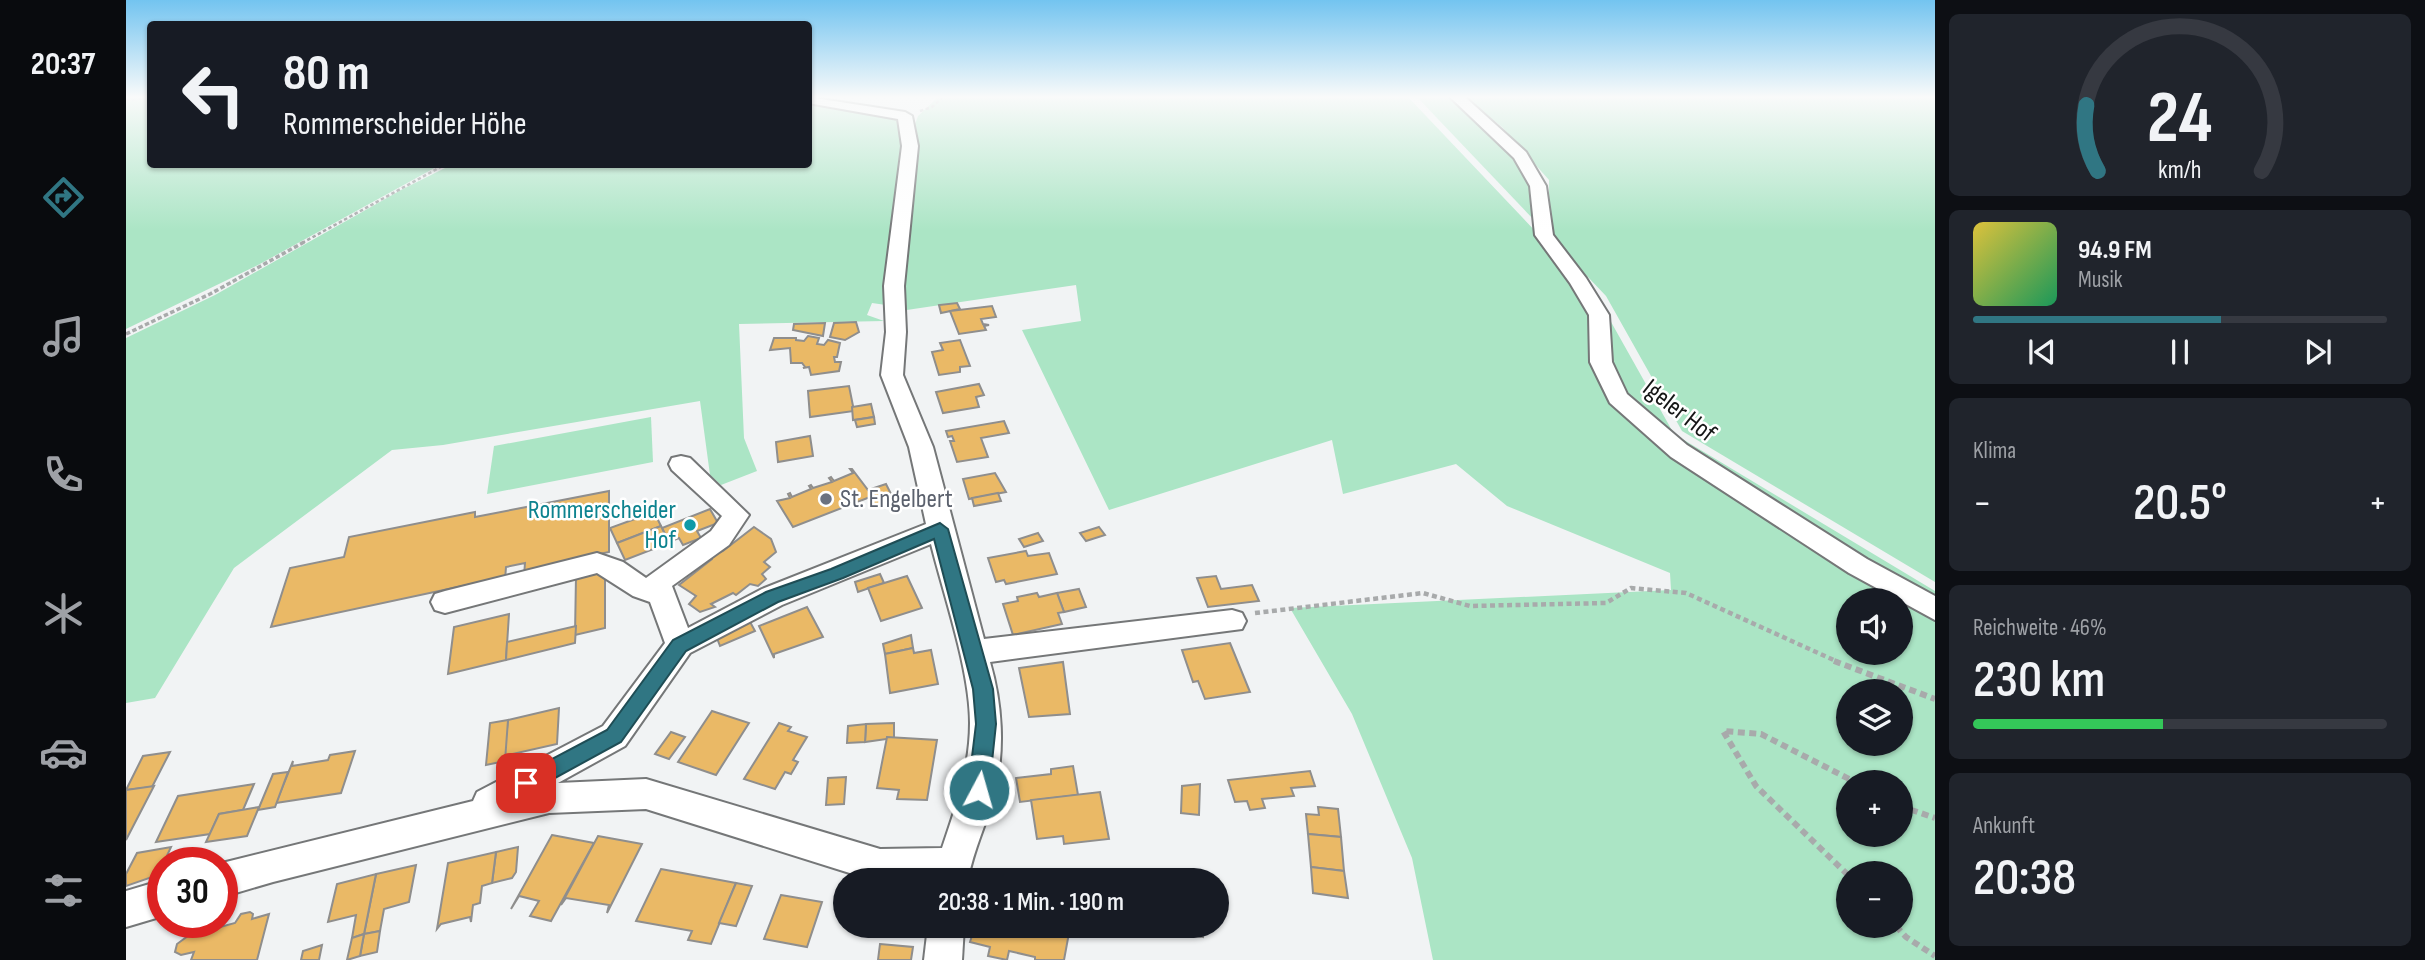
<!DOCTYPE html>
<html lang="de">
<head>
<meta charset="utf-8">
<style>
  :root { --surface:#171b24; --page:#20242c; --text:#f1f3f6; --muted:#9ea1a6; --line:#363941; --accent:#307683 }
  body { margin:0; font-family:"Sofia Sans Condensed",sans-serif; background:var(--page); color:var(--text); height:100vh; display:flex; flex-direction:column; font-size:26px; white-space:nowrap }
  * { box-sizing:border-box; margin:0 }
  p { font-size:23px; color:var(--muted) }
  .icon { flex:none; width:38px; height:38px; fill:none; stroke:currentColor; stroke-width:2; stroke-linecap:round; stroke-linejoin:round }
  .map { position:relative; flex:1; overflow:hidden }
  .side { display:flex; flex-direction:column; gap:14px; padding:14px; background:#0d0f14; width:490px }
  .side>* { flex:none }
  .guide { position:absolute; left:21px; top:21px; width:665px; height:147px; border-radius:7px; box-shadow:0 2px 5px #0004; background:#171b24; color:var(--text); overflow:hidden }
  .controls { position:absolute; left:1710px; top:588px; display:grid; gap:14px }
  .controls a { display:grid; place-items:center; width:77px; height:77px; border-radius:50%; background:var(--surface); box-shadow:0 2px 5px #0004; font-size:35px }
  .speed { position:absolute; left:21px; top:847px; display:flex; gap:14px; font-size:35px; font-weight:700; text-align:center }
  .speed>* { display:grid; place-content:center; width:91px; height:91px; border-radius:50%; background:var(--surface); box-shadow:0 2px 5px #0004; line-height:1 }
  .speed .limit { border:10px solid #d22; background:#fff; color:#111 }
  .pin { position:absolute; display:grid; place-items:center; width:60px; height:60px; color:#fff; margin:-30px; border-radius:14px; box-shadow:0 4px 10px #0006 }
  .me { position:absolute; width:77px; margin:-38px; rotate:6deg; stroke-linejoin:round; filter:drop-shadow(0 0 5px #0008) }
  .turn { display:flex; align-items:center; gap:24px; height:147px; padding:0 21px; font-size:32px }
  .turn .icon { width:91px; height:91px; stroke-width:2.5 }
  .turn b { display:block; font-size:49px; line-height:60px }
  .big { font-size:52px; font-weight:600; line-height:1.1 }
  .side .widget { flex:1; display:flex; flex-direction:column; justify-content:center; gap:10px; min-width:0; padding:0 24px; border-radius:10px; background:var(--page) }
  .side .dial { align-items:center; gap:0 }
  .dial svg { height:182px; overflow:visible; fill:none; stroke:var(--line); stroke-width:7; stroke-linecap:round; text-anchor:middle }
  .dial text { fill:var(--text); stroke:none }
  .song { display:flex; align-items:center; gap:21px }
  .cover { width:84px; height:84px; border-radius:10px; background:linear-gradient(135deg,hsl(50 70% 55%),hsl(150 70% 35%)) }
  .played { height:7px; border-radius:4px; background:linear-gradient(90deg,var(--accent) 60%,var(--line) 60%) }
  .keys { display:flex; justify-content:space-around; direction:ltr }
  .heat { display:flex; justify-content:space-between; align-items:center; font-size:38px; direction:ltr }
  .charge { height:10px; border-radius:5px; background:linear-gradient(90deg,#34c759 46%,var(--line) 0) }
  .trip { position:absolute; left:707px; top:868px; width:396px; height:70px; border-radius:35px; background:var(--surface); box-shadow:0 2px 5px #0004; font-weight:600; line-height:70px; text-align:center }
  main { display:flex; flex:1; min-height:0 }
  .tabs { display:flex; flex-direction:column; width:126px; justify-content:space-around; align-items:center; background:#090b0e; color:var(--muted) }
  .tabs .icon { width:49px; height:49px }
  .tabs .selected { color:var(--accent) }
  .tabs b { font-size:32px; color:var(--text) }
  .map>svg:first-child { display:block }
  .green { fill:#abe5c5; fill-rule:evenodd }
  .building { fill:#eab966; stroke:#8f8e8d; stroke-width:2 }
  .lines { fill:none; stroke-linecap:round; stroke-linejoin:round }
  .minor-casing { stroke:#757778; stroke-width:4 }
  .path-far3 { stroke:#a8aaab; stroke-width:2.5; stroke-dasharray:3.5 2.5; stroke-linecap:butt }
  .path-far2 { stroke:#a8aaab; stroke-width:3.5; stroke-dasharray:4.5 2.5; stroke-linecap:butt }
  .path-far1 { stroke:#a8aaab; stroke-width:4.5; stroke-dasharray:5 3.5; stroke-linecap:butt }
  .path { stroke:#a8aaab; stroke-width:6; stroke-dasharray:7 4.5; stroke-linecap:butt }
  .minor { fill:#fff; fill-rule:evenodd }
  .route { fill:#307683; stroke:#1f4d55; stroke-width:2 }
  .worship-dot { fill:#6b7280; stroke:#fff; stroke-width:2.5 }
  .culture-dot { fill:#0f9aa8; stroke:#fff; stroke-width:2.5 }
  .labels { text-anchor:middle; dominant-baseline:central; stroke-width:5; stroke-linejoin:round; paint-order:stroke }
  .street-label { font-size:26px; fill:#151616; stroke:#fff }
  .worship-label { font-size:26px; fill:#5b616d; stroke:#fff; text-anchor:start }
  .culture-label { font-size:26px; fill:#0d838f; stroke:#fff; text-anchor:end }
</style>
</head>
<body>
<main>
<nav class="tabs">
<b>20:37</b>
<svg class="icon selected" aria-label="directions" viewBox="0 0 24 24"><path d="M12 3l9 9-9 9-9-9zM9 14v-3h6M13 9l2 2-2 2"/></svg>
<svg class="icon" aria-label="music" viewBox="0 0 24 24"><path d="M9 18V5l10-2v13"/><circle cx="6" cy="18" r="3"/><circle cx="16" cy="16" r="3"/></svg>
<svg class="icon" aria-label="phone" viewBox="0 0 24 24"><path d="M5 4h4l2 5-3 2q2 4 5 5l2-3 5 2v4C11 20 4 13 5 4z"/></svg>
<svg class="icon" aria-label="climate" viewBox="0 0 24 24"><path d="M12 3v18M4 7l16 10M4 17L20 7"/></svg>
<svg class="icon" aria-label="car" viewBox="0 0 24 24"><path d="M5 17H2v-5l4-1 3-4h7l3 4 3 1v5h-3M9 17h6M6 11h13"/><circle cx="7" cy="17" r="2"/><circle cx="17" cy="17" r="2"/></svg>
<svg class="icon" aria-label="filters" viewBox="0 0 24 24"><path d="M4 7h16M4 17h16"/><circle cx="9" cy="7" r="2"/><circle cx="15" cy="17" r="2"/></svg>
</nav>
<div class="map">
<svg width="1809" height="960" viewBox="0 0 1809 960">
  <rect width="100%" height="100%" fill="#f1f3f4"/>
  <g class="green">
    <polygon points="0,97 24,97 24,164 314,165 132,265 0,329"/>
    <path d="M812,97H1282L1412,234L1464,306L1466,367L1479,395L1493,410L1809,612V960H1307L1286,858L1226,714L1164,608L1545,590L1544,573L1381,506L1330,464L1217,494L1206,440L983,510L896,330L955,321L950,285L774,311L786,132L792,116ZM1722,600H1774V653H1722ZM1722,691H1774V744H1722ZM1722,782H1774V835H1722ZM1722,873H1774V926H1722Z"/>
    <polygon points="1291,97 1326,97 1364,128 1408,180 1408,220"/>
    <polygon points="1339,97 1809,97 1809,582 1556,431 1480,296 1422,235 1423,180 1376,127"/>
    <polygon points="683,101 762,114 771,119 777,128 760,305 746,303 741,315 758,321 613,324 618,438 631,471 595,485 584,475 574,401 317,445 266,450 108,568 29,698 0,703 0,338 89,295 275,190 325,165 682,164"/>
    <polygon points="1471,297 1548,434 1809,591 1809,604 1558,448 1486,388"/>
    <polygon points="525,417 527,462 361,494 368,446"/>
  </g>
  <g class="building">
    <polygon points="831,303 834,309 815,313 813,305"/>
    <polygon points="866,306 870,317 855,319 857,324 863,325 858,326 860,330 833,334 824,311"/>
    <polygon points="730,322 733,332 719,340 704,337 708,323"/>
    <polygon points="699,323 697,336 667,330 668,324"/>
    <polygon points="682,336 693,338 691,344 698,345 702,340 714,343 711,357 708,357 709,362 715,362 713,371 685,375 683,367 677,368 679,367 676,363 665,363 664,348 644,350 648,338 670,338 670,340 678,341"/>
    <polygon points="834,340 844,366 834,367 834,372 813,375 806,352 817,350 814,343"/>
    <polygon points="853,384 858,395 850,397 853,407 817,413 810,392"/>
    <polygon points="723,386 728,411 684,417 682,391"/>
    <polygon points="745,404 748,417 727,420 726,407"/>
    <polygon points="748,417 749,424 731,427 729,420"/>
    <polygon points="878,421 883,433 855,438 862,457 831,462 824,441 828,441 826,436 822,437 820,431"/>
    <polygon points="684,436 687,456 652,462 650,442"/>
    <polygon points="724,469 726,469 742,490 760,484 768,500 749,506 744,497 667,527 651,501 664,498 662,494 664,493 666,497 685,489 683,486 685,485 687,488 706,482 703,478 705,477 708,481 727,473"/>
    <polygon points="869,473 880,492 843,499 837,479"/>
    <polygon points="483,491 483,552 439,561 439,567 398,576 399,563 380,567 379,580 369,579 145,627 164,568 218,557 223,537 349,512 349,517"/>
    <polygon points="872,493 875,501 848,506 846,498"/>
    <polygon points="584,509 592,523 571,531 575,538 557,545 553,538 543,542 536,528"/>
    <polygon points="528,512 535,526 491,543 484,528"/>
    <polygon points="535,526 543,543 499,560 491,543"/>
    <polygon points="628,527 645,539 650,552 638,562 644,567 636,574 640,579 632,586 624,584 610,595 607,593 585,604 589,607 574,612 563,604 570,596 553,585 586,559 586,556 597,551"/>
    <polygon points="973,527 979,535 960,541 954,533"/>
    <polygon points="912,533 917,541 898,547 893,539"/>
    <polygon points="900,551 902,556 923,553 931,574 880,584 878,580 870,582 862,558"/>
    <polygon points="474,571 479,573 479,628 449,635 450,576"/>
    <polygon points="754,574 758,583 732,592 729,582"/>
    <polygon points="781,576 796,608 755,621 742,588"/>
    <polygon points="1090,576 1095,589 1126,585 1133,601 1082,607 1071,578"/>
    <polygon points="953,589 960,607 938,612 931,593"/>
    <polygon points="911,593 913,597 931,593 938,612 932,613 936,624 887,635 877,604 892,601 891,597"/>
    <polygon points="681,607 697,637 648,654 648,658 633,626"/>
    <polygon points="383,614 380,660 322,674 328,627"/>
    <polygon points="623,620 629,631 594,646 589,633"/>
    <polygon points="450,626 449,643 380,660 381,642"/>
    <polygon points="785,635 787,648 759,654 757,644"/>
    <polygon points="1104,643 1124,692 1079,699 1072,681 1067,682 1056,650"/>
    <polygon points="787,648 788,653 805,650 812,684 764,693 759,654"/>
    <polygon points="937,662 944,714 903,717 893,668"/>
    <polygon points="433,708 431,744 378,756 382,720"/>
    <polygon points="586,711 623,723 590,775 552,762"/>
    <polygon points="382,720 379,761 360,765 364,723"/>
    <polygon points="653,723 665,727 662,731 681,737 667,760 672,762 665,774 659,772 649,789 618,779"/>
    <polygon points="768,723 768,738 739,742 740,724"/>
    <polygon points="740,724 739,742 721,743 722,726"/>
    <polygon points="545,732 559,737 543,759 529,754"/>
    <polygon points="761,737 811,740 801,800 771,799 773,790 751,788"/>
    <polygon points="229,751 215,793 150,803 167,761 166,766 202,760 204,755"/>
    <polygon points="44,752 26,787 0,790 17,756"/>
    <polygon points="947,766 952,795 894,802 890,778 925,774 925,769"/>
    <polygon points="1184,771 1189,786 1165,788 1168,796 1136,799 1139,808 1124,810 1121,801 1109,802 1102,780"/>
    <polygon points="162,772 149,807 132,810 147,774"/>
    <polygon points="720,777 718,804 700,805 702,778"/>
    <polygon points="128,784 117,810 93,814 84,834 30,842 52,796"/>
    <polygon points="1074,784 1073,815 1055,813 1056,786"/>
    <polygon points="28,786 0,840 0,790"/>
    <polygon points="974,792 983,839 938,844 937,836 911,839 905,800"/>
    <polygon points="133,807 121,836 80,842 93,814"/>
    <polygon points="1192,807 1212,809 1215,837 1182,834 1180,814 1193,815"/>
    <polygon points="1182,834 1215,837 1218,871 1185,867"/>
    <polygon points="426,835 468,843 425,921 404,916 413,901 393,896 385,909"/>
    <polygon points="472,836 516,844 481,913 483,905 440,898 435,905"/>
    <polygon points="45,847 32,875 0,886 0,874 11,853"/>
    <polygon points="392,847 390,872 386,878 366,883 370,852"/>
    <polygon points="370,852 366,883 356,886 354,903 347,905 345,922 344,917 315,924 311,929 322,863"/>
    <polygon points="290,865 283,902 258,909 254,931 238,934 250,874"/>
    <polygon points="1185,867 1218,871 1222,898 1187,893"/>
    <polygon points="535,869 610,883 585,944 562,940 566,931 510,921"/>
    <polygon points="250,874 238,934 226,938 230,915 202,922 211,884"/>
    <polygon points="610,883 626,886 610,926 593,923"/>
    <polygon points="655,895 696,902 681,947 638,939"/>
    <polygon points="124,912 127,914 126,919 143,914 131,960 65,960 68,952 55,955 49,952 51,944 62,936 109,923 115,914"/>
    <polygon points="849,926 916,926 915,931 921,932 922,928 943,933 938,960 909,960 909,957 883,951 881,960 862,956 864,947 844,942"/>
    <polygon points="1021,926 1078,926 1077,937"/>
    <polygon points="254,931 251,952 234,956 238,934"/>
    <polygon points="238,934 234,956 221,960 226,938"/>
    <polygon points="754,944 787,947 785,960 752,960"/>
    <polygon points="196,945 193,960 175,960 177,951"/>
  </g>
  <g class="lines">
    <g class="minor-casing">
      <g id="minor">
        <path d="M682,97L779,112L786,116L792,146L778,286L780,332L777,375L807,447L858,639L1106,610L1116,613L1120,621L1116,629L864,662C876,703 879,749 869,791C862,822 847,849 842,880H746L520,809L423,813L147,882L96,897V863L347,801L351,792L477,726L539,643L524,602L507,596L471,573L319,613L309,610L305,602L309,594L319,591L471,553L497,562L520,578L585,531L596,516L546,470L543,464L546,458L555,456L564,458L623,515L603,545L546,586L562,628L636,589L800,524L783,447L755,375L760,332L758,286L776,146L772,119L682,103ZM805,544C818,596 844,670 844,723C844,767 830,807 816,848L754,849L520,779L432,783L499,746L564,653L656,605Z"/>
        <polygon points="1324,97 1339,97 1400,152 1420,186 1427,235 1460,278 1483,315 1486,362 1501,394 1561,445 1741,559 1809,596 1809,620 1723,573 1545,457 1484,403 1464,362 1463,315 1444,283 1409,235 1404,186 1388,158"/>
        <polygon points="37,880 37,916 0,927 0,891"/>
        <polygon points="802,926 838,926 836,960 798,960"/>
      </g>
    </g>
    <g class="path-far3">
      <polyline points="0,100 24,98"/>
      <polyline points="794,111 806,107 817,97"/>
      <polyline points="176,243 320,164"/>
    </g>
    <polyline class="path-far2" points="0,334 84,294 180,241"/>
    <polyline class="path-far1" points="1129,613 1297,593 1344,606 1480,603 1505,588 1560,593 1712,662"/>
    <g class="path">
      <polyline points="1708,661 1809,699"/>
      <polyline points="1774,806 1809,818"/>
      <polyline points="1722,875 1630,786 1597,731 1635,734 1729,782"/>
      <polyline points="1770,926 1780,937 1809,956"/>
    </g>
    <use href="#minor" class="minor"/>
  </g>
  <linearGradient id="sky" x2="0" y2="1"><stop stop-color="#73c4f0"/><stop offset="0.42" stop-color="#f9fafa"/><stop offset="1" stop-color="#f9fafa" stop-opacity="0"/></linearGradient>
  <rect width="1809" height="231" fill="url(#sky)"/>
  <polygon class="route" points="814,523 822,529 867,689 870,724 863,790 860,797 853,800 845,797 842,790 850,724 847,689 808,539 717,578 652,602 560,651 495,742 407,790 400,793 392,790 389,783 392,777 481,730 547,640 640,592 705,569"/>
  <circle class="worship-dot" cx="700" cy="499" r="7"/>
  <circle class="culture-dot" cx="564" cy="525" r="7"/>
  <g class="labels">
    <g class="street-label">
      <text transform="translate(1553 411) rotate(38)">Igeler Hof</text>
    </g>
    <g class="worship-label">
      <text x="714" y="499">St. Engelbert</text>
    </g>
    <g class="culture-label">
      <text x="550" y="510">Rommerscheider<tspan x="550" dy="30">Hof</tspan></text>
    </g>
  </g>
</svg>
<div class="controls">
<a><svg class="icon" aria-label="sound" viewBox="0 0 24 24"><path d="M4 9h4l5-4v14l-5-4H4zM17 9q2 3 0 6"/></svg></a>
<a><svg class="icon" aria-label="layers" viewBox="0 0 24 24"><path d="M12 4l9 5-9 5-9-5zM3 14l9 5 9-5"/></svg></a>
<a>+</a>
<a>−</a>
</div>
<div class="speed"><div class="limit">30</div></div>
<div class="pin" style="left:400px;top:783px;background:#d93025"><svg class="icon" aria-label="arrive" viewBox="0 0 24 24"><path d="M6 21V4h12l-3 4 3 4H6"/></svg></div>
<svg class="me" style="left:853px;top:790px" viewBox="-20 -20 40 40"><circle r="17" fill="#307683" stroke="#fff" stroke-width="3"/><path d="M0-11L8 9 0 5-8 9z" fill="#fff"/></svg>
<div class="trip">20:38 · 1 Min. · 190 m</div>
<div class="guide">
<div class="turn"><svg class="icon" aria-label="left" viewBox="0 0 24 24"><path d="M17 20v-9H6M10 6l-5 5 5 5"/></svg><div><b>80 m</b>Rommerscheider Höhe</div></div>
</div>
</div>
<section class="side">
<div class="widget dial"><svg viewBox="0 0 100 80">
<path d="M14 69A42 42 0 1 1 86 69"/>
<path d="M14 69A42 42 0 0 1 9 40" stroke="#307683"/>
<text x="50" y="56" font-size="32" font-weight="700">24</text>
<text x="50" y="72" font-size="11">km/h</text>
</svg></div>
<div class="widget">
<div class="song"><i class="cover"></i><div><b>94.9 FM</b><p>Musik</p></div></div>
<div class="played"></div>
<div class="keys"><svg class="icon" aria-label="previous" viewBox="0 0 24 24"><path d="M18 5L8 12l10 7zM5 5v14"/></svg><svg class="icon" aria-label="pause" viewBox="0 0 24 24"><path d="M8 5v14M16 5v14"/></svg><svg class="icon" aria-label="next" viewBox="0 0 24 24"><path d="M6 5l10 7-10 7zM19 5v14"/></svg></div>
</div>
<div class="widget"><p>Klima</p>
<div class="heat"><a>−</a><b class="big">20.5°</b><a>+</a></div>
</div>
<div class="widget"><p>Reichweite · 46%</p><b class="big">230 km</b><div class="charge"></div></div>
<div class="widget"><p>Ankunft</p><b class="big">20:38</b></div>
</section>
</main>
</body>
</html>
